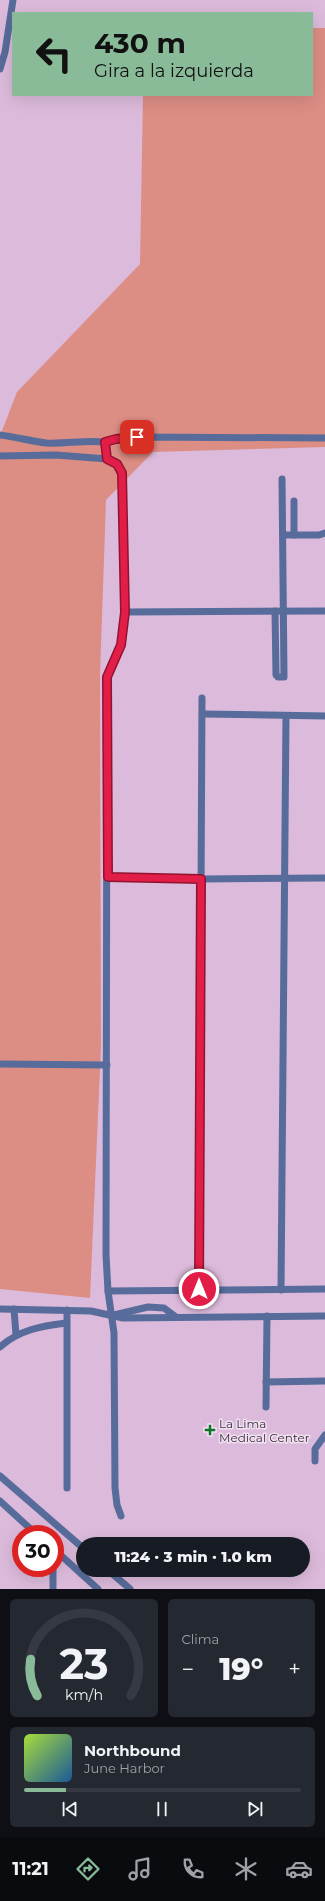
<!DOCTYPE html>
<html lang="es">
<head>
<meta charset="utf-8">
<style>
  :root { --surface:#171b24; --page:#242831; --text:#f1f3f6; --muted:#9ea1a6; --line:#363941; --accent:#8abb99 }
  body { margin:0; font-family:Montserrat,sans-serif; background:var(--page); color:var(--text); height:100vh; display:flex; flex-direction:column; font-size:15px; white-space:nowrap }
  * { box-sizing:border-box; margin:0 }
  p { font-size:13px; color:var(--muted) }
  .icon { flex:none; width:22px; height:22px; fill:none; stroke:currentColor; stroke-width:2; stroke-linecap:round; stroke-linejoin:round }
  .map { position:relative; height:1589px; overflow:hidden }
  .details { display:flex; flex-direction:column; gap:10px; padding:10px; background:#0d0f14; flex:1 }
  .details>* { flex:none }
  .hud { position:absolute; left:12px; top:12px; width:301px; height:84px; border-radius:0px; box-shadow:0 4px 16px #0002; background:#8abb99; color:#111; overflow:hidden }
  .speed { position:absolute; left:12px; top:1525px; display:flex; gap:8px; font-size:20px; font-weight:700; text-align:center }
  .speed>* { display:grid; place-content:center; width:52px; height:52px; border-radius:50%; background:var(--surface); box-shadow:0 4px 16px #0002; line-height:1 }
  .speed .limit { border:6px solid #d22; background:#fff; color:#111 }
  .pin { position:absolute; display:grid; place-items:center; width:34px; height:34px; color:#fff; margin:-17px; border-radius:8px; box-shadow:0 2px 6px #0006 }
  .me { position:absolute; width:44px; margin:-22px; rotate:0deg; stroke-linejoin:round; filter:drop-shadow(0 0 3px #0008) }
  .turn { display:flex; align-items:center; gap:14px; height:84px; padding:0 16px; font-size:18px }
  .turn .icon { width:52px; height:52px; stroke-width:2.5 }
  .turn b { display:block; font-size:28px; line-height:34px }
  .big { font-size:30px; font-weight:800; line-height:1.1 }
  .details .widget { flex:1; display:flex; flex-direction:column; justify-content:center; gap:6px; min-width:0; padding:0 14px; border-radius:6px; background:var(--page) }
  .details .dial { align-items:center; gap:0 }
  .dial svg { height:104px; overflow:visible; fill:none; stroke:var(--line); stroke-width:7; stroke-linecap:round; text-anchor:middle }
  .dial text { fill:var(--text); stroke:none }
  .song { display:flex; align-items:center; gap:12px }
  .cover { width:48px; height:48px; border-radius:6px; background:linear-gradient(135deg,hsl(80 70% 55%),hsl(210 70% 35%)) }
  .played { height:4px; border-radius:2px; background:linear-gradient(90deg,var(--accent) 15%,var(--line) 15%) }
  .keys { display:flex; justify-content:space-around; direction:ltr }
  .heat { display:flex; justify-content:space-between; align-items:center; font-size:22px; direction:ltr }
  .details .tiles { flex:1; display:grid; gap:10px; grid-template-columns:1fr 1fr }
  .widget:last-child { grid-column:span 2 }
  .trip { position:absolute; left:76px; top:1537px; width:234px; height:40px; border-radius:20px; background:var(--surface); box-shadow:0 4px 16px #0002; font-weight:800; line-height:40px; text-align:center }
  .tabs { display:flex; height:64px; justify-content:space-around; align-items:center; background:#090b0e; color:var(--muted) }
  .tabs .icon { width:28px; height:28px }
  .tabs .active { color:var(--accent) }
  .tabs b { font-size:18px; color:var(--text) }
  .map>svg:first-child { display:block }
  .green { fill:#dc8d84 }
  .lines { fill:none; stroke-linecap:round; stroke-linejoin:round }
  .minor { stroke:#586c9b; stroke-width:7 }
  .route-casing { stroke:#92132f; stroke-width:10 }
  .route { stroke:#e11d48; stroke-width:7 }
  .poi-dot { fill:#0b7628; stroke:#f2e1f2; stroke-width:1.5 }
  .labels { text-anchor:middle; dominant-baseline:central; stroke-width:3; stroke-linejoin:round; paint-order:stroke }
  .poi-label { font-size:12px; fill:#3b2d3b; stroke:#f2e1f2; text-anchor:start }
</style>
</head>
<body>
<div class="map">
<svg width="325" height="1589" viewBox="0 0 325 1589">
  <rect width="100%" height="100%" fill="#dcbadb"/>
  <polygon class="green" points="312,28 325,28 325,447 153,452 106,500 100,675 101,1047 90,1298 0,1289 0,436 17,392 140,264 143,95 312,95"/>
  <g class="lines">
    <g class="minor">
      <polyline points="0,69 5,52 13,0"/>
      <path d="M0,435C15,437 31,441 46,443C66,444 85,440 105,442"/>
      <polyline points="0,456 56,455 107,459 117,464 122,473 125,612"/>
      <polyline points="107,459 105,442 116,439 137,437 325,438"/>
      <polyline points="283,535 319,535 325,533"/>
      <polyline points="294,535 294,501"/>
      <polyline points="275,611 276,675 278,677 284,677 282,479"/>
      <polyline points="203,714 325,716"/>
      <polyline points="108,877 201,879 325,878"/>
      <polyline points="0,1064 107,1065"/>
      <polyline points="199,1289 202,698"/>
      <polyline points="281,1290 286,716"/>
      <polyline points="108,1291 325,1289"/>
      <polyline points="0,1309 91,1311 123,1318 325,1316"/>
      <polyline points="14,1309 16,1335"/>
      <polyline points="67,1310 67,1488"/>
      <polyline points="114,1315 148,1307 164,1308 176,1317"/>
      <path d="M0,1347C19,1330 41,1326 66,1323"/>
      <polyline points="266,1382 325,1381"/>
      <polyline points="266,1407 267,1316"/>
      <polyline points="315,1461 315,1449 325,1435"/>
      <polyline points="0,1476 83,1548"/>
      <polyline points="0,1501 36,1534"/>
      <polyline points="121,1516 117,1505 115,1488 114,1333 108,1291 106,1255 107,677 121,645 125,612 325,611"/>
      <polyline points="55,1550 98,1589"/>
      <polyline points="53,1568 53,1589"/>
      <polyline points="108,1570 130,1589"/>
    </g>
  </g>
  <g class="lines">
    <g class="route-casing">
      <polyline id="route" points="137,437 116,439 105,442 107,459 117,464 122,473 125,612 121,645 107,677 108,877 201,879 199,1289"/>
    </g>
    <use href="#route" class="route"/>
  </g>
  <path class="poi-dot" d="M208 1424h4v4h4v4h-4v4h-4v-4h-4v-4h4z"/>
  <g class="labels">
    <g class="poi-label">
      <text x="219" y="1423">La Lima<tspan x="219" dy="14">Medical Center</tspan></text>
    </g>
  </g>
</svg>
<div class="speed"><div class="limit">30</div></div>
<div class="pin" style="left:137px;top:437px;background:#d93025"><svg class="icon" aria-label="arrive" viewBox="0 0 24 24"><path d="M6 21V4h12l-3 4 3 4H6"/></svg></div>
<svg class="me" style="left:199px;top:1289px" viewBox="-20 -20 40 40"><circle r="17" fill="#e11d48" stroke="#fff" stroke-width="3"/><path d="M0-11L8 9 0 5-8 9z" fill="#fff"/></svg>
<div class="trip">11:24 · 3 min · 1.0 km</div>
<div class="hud">
<div class="turn"><svg class="icon" aria-label="left" viewBox="0 0 24 24"><path d="M17 20v-9H6M10 6l-5 5 5 5"/></svg><div><b>430 m</b>Gira a la izquierda</div></div>
</div>
</div>
<section class="details">
<div class="tiles">
<div class="widget dial"><svg viewBox="0 0 100 80">
<path d="M14 69A42 42 0 1 1 86 69"/>
<path d="M14 69A42 42 0 0 1 9 41" stroke="#8abb99"/>
<text x="50" y="56" font-size="32" font-weight="700">23</text>
<text x="50" y="72" font-size="11">km/h</text>
</svg></div>
<div class="widget"><p>Clima</p>
<div class="heat"><a>−</a><b class="big">19°</b><a>+</a></div>
</div>
<div class="widget">
<div class="song"><i class="cover"></i><div><b>Northbound</b><p>June Harbor</p></div></div>
<div class="played"></div>
<div class="keys"><svg class="icon" aria-label="previous" viewBox="0 0 24 24"><path d="M18 5L8 12l10 7zM5 5v14"/></svg><svg class="icon" aria-label="pause" viewBox="0 0 24 24"><path d="M8 5v14M16 5v14"/></svg><svg class="icon" aria-label="next" viewBox="0 0 24 24"><path d="M6 5l10 7-10 7zM19 5v14"/></svg></div>
</div>
</div>
</section>
<nav class="tabs">
<b>11:21</b>
<svg class="icon active" aria-label="directions" viewBox="0 0 24 24"><path d="M12 3l9 9-9 9-9-9zM9 14v-3h6M13 9l2 2-2 2"/></svg>
<svg class="icon" aria-label="music" viewBox="0 0 24 24"><path d="M9 18V5l10-2v13"/><circle cx="6" cy="18" r="3"/><circle cx="16" cy="16" r="3"/></svg>
<svg class="icon" aria-label="phone" viewBox="0 0 24 24"><path d="M5 4h4l2 5-3 2q2 4 5 5l2-3 5 2v4C11 20 4 13 5 4z"/></svg>
<svg class="icon" aria-label="climate" viewBox="0 0 24 24"><path d="M12 3v18M4 7l16 10M4 17L20 7"/></svg>
<svg class="icon" aria-label="car" viewBox="0 0 24 24"><path d="M5 17H2v-5l4-1 3-4h7l3 4 3 1v5h-3M9 17h6M6 11h13"/><circle cx="7" cy="17" r="2"/><circle cx="17" cy="17" r="2"/></svg>
</nav>
</body>
</html>
